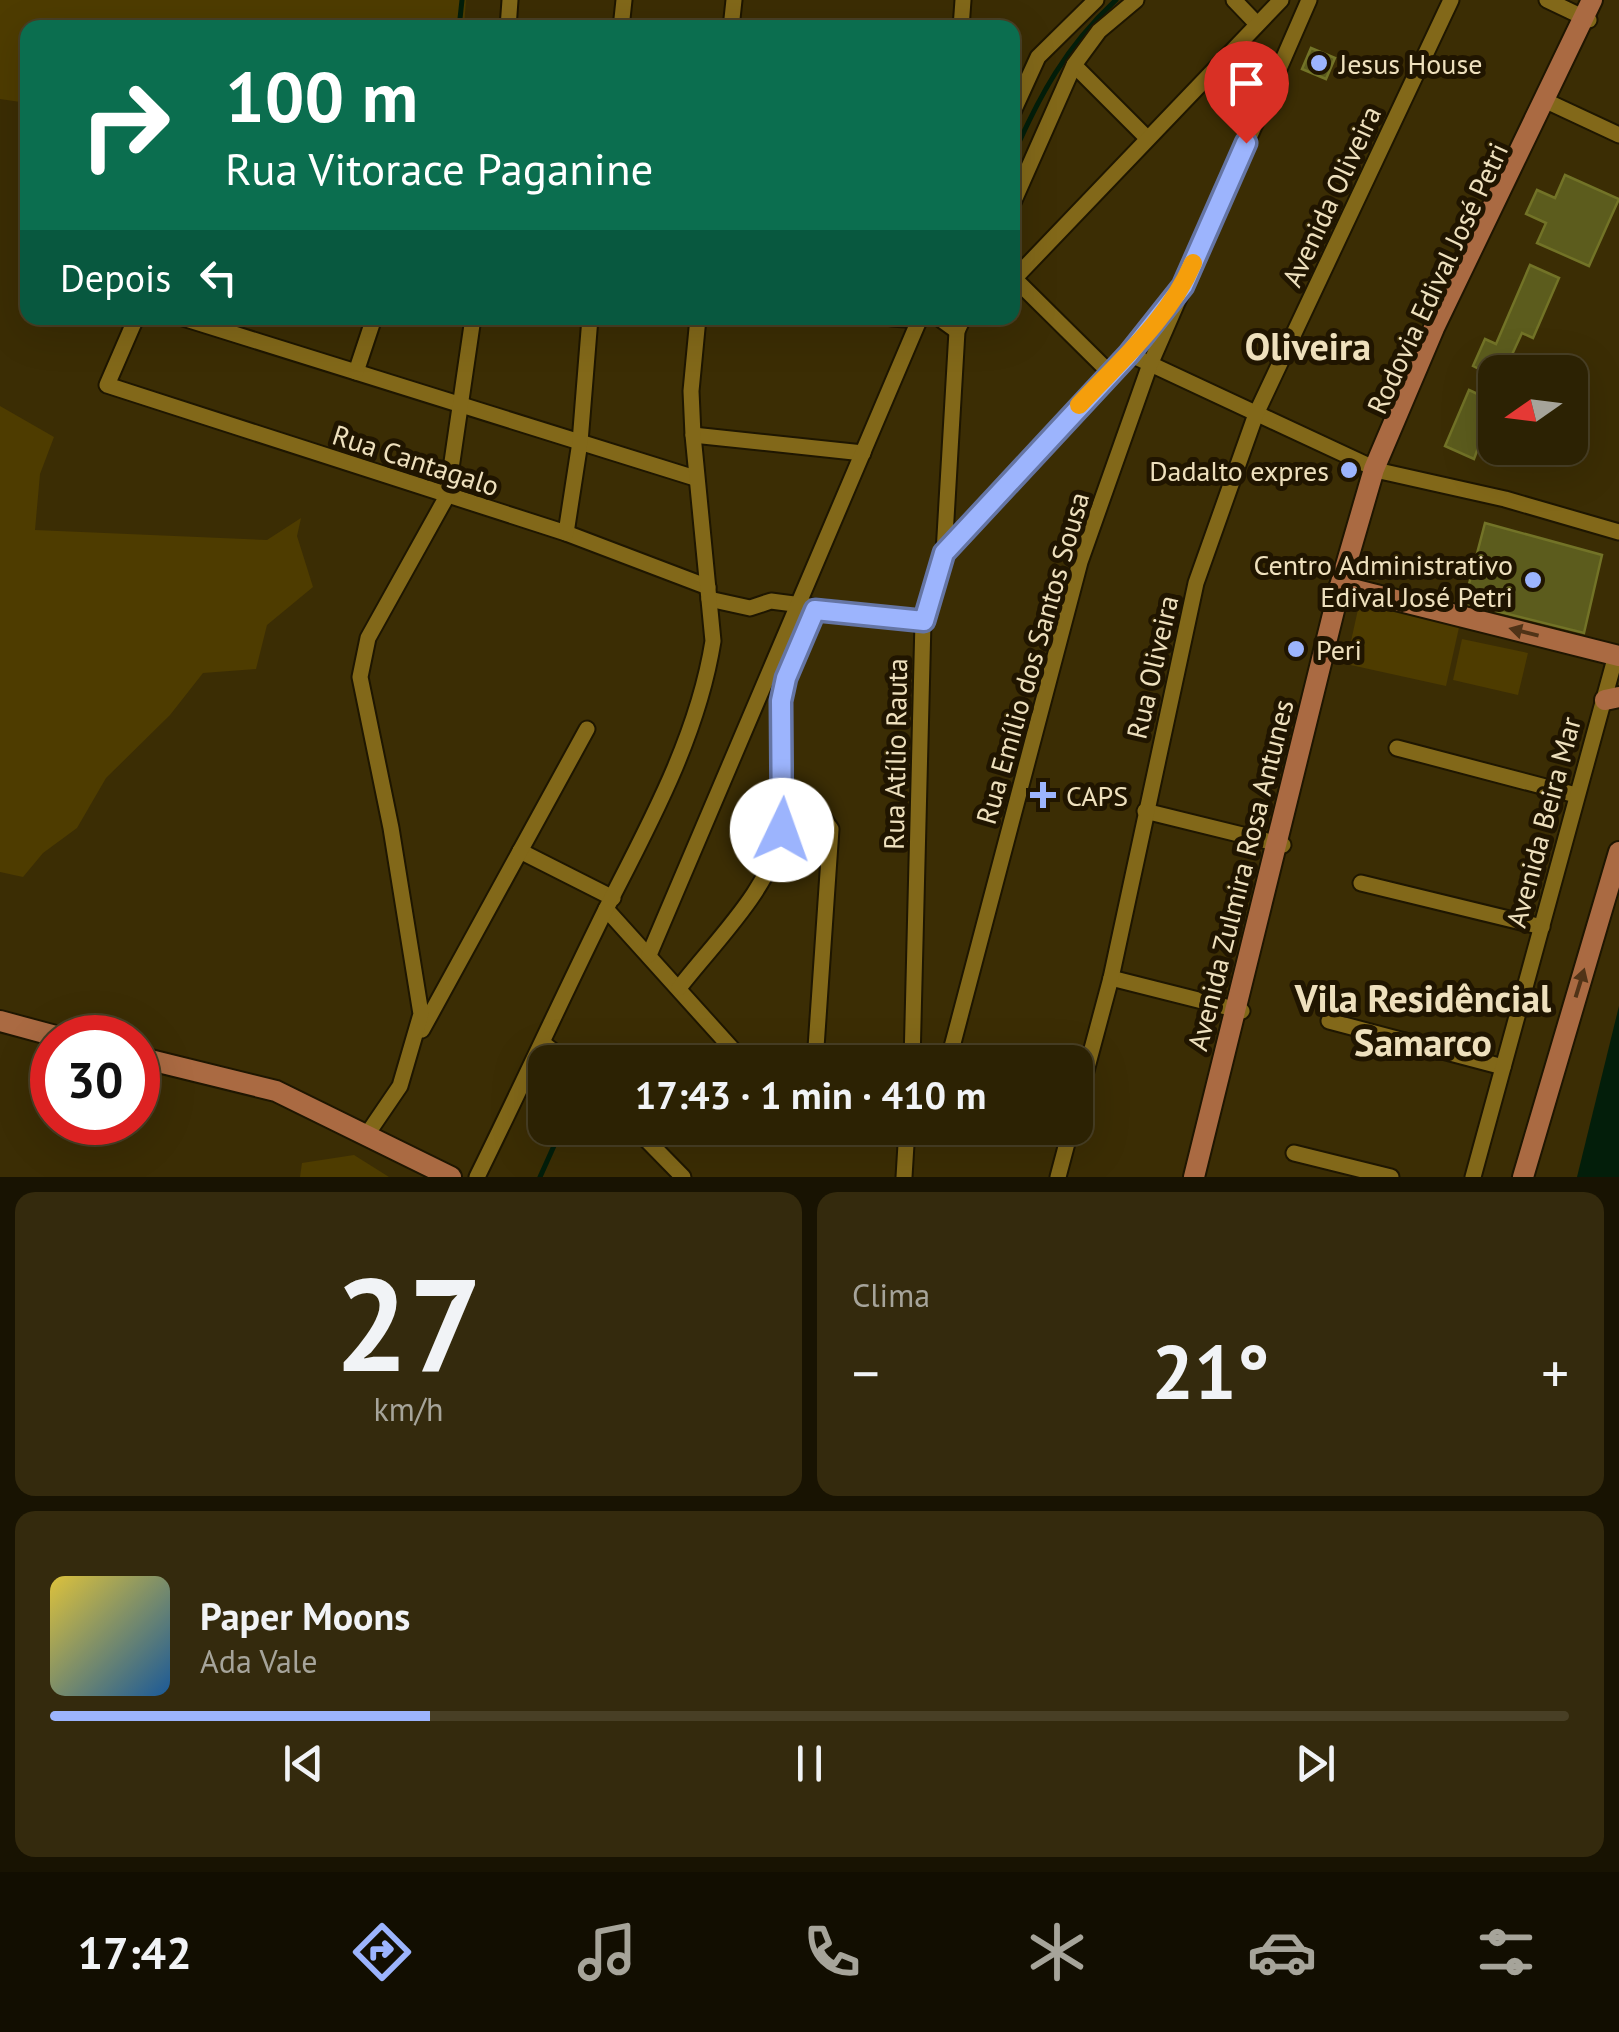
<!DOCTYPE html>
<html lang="pt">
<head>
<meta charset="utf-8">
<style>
  :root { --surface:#2c2203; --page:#342a0d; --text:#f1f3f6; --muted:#a6a49a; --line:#483f25; --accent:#9cb4fd }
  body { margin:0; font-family:"PT Sans",sans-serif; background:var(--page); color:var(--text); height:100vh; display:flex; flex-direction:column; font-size:38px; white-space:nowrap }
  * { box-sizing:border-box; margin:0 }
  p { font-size:32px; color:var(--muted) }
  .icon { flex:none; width:55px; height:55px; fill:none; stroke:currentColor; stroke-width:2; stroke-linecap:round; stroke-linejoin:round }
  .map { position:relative; height:1177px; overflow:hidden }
  .panel { display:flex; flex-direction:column; gap:15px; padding:15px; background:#181302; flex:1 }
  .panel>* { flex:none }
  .hud { position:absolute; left:20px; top:20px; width:1000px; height:305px; border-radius:20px; box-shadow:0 10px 40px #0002,0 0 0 2px var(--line); background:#0b6e4f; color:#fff; overflow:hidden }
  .needle { width:65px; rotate:256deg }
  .buttons { position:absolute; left:1478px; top:355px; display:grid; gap:20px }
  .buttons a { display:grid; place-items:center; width:110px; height:110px; border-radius:20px; background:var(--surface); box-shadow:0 10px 40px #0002,0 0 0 2px var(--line); font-size:50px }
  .speed { position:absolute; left:30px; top:1015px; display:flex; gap:20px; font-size:50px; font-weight:700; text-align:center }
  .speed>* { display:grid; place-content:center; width:130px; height:130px; border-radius:50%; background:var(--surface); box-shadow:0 10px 40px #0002,0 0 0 2px var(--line); line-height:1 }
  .speed .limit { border:15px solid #d22; background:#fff; color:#111 }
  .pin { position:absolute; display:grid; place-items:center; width:85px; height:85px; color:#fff; margin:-102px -42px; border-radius:50% 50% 50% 0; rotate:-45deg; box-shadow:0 0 10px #0007 }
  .pin .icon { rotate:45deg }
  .me { position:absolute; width:110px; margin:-55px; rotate:3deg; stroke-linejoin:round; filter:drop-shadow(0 0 8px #0008) }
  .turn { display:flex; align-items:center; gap:35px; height:210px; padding:0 40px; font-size:45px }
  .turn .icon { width:130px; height:130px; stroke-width:2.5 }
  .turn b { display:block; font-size:70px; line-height:85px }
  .then { display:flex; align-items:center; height:95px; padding:0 40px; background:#0003; gap:20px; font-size:38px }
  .big { font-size:75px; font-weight:700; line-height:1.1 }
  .panel .widget { flex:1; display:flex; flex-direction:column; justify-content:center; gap:15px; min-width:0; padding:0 35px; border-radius:20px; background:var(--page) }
  .panel .dial { align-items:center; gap:0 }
  .dial b { font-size:130px; line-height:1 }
  .song { display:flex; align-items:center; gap:30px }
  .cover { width:120px; height:120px; border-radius:15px; background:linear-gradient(135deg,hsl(50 70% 55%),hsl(210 70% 35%)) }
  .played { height:10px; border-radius:5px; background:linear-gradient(90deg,var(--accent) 25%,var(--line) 25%) }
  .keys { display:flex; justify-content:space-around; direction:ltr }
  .heat { display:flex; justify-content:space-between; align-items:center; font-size:55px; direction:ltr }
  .panel .tiles { flex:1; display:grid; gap:15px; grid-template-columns:1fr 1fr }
  .widget:last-child { grid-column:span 2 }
  .trip { position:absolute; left:528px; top:1045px; width:565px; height:100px; border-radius:20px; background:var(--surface); box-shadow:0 10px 40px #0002,0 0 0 2px var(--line); font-weight:700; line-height:100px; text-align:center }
  .menu { display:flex; height:160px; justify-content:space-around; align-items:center; background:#120e01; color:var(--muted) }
  .menu .icon { width:70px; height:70px }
  .menu .on { color:var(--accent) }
  .menu b { font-size:45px; color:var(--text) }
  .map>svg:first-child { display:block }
  .green { fill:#4e3c00 }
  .water { fill:#031e0a }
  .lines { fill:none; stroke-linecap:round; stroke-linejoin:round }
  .stream { stroke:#031e0a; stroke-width:5 }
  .building { fill:#5c5c1d; stroke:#727327; stroke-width:2.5 }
  .minor-casing { stroke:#1e1601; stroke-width:19 }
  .major-casing { stroke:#1e1601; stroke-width:24 }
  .minor { stroke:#826819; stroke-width:15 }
  .major { stroke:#aa6a42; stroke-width:20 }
  .oneway { fill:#503317 }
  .route-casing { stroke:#6575a4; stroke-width:25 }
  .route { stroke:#9cb4fd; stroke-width:18 }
  .slow { stroke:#f59e0b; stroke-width:18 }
  .poi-dot { fill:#9cb4fd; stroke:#201500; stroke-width:4 }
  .labels { text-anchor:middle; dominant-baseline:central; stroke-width:10; stroke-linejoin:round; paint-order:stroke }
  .poi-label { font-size:28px; fill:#eee0bd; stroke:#201500; text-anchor:start }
  .street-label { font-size:28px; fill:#eee0bd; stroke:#201500 }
  .district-label { font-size:38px; font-weight:bold; fill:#eee0bd; stroke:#201500 }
</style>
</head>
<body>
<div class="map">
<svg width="1619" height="1177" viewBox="0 0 1619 1177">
  <rect width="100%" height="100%" fill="#3b2d04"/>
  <g class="green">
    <polygon points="0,0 466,0 464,27 28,28 27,103 0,99"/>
    <polygon points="0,406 54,437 40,474 35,530 267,540 301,518 297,536 313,587 267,625 256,669 203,673 170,715 106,778 77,828 43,853 23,877 0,872"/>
    <polygon points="1360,600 1460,623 1446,686 1346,664"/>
    <polygon points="1462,639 1528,653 1518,695 1453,680"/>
    <polygon points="354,1155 389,1177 300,1177 302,1163"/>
  </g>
  <polygon class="water" points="1619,1006 1619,1177 1577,1177"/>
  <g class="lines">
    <g class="stream">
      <polyline points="459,28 462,0"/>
      <path d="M1012,158C1039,96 1066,46 1116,0"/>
      <polyline points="540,1177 562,1128"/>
    </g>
  </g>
  <g class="building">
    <polygon points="1311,48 1335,58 1326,79 1302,69"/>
    <polygon points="1565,175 1619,199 1589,266 1537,243 1546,223 1526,214 1537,190 1555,198"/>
    <polygon points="1530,265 1559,278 1533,338 1522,333 1504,372 1495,372 1495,377 1473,366 1485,339 1496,344"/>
    <polygon points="1469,390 1495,402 1474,459 1445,446"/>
    <polygon points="1485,523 1602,555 1584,633 1464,603"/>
  </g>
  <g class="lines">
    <g class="minor-casing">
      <g id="minor">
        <polyline points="1234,0 1257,24"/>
        <polyline points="1547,0 1589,20"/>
        <polyline points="508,28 510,0"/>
        <polyline points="621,28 624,0"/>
        <polyline points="731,28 734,0"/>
        <polyline points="961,28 963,0"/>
        <polyline points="1074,65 1146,137"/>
        <polyline points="1544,100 1619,135"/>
        <polyline points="1012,114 1038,57 1096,0"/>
        <polyline points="1012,205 1074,65 1099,31 1136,0"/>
        <polyline points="1015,279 1109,372"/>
        <polyline points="1012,281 1281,0"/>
        <polyline points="136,318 107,385 566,533 708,587"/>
        <polyline points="183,318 695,478"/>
        <polyline points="892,318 918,320"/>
        <polyline points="939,318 957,331"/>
        <polyline points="1129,354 1380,471 1505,499 1619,532"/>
        <polyline points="356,372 374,318"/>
        <polyline points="693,435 863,453"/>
        <polyline points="566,533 580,442 590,318"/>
        <polyline points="944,553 1129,354 1171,301"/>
        <polyline points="709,599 750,608 771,601 923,621"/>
        <polyline points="1397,748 1576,795"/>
        <polyline points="785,804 819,812 831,829 815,1062"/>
        <polyline points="1145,811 1283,845"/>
        <polyline points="520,851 613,898"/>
        <polyline points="1361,883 1542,927"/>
        <polyline points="606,909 744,1062"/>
        <polyline points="649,955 920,318"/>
        <polyline points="1111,978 1242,1011"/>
        <path d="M679,988C716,940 772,888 783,827C790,786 780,745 781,704C782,672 802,638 815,610"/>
        <polyline points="1329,1021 1503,1067"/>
        <polyline points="422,1030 587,729"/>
        <polyline points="544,1044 567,1062"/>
        <polyline points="912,1062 923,621 944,553 957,331 963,318"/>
        <polyline points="948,1062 1080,562 1149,367 1309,0"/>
        <polyline points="1075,1112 1111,978 1196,583 1256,414 1451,0"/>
        <polyline points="635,1128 683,1177"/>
        <polyline points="368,1133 400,1086 421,1014 391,828 360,677 368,638 447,496 473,318"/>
        <polyline points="1294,1153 1391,1177"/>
        <path d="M477,1177C521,1088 562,998 606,909C649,825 698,736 713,641L693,435L691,391L698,318"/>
        <polyline points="904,1177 907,1128"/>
        <polyline points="1058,1177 1071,1128"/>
        <polyline points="1473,1177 1616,655"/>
      </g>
    </g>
    <g class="major-casing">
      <g id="major">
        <polyline points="1340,586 1619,656"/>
        <polyline points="1605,700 1619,697"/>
        <polyline points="0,1021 63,1038"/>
        <polyline points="138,1057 276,1091 451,1177"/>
        <polyline points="1194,1177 1340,586 1374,469 1434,328 1592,0"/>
        <polyline points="1523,1177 1619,852"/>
      </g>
    </g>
    <use href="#minor" class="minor"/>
    <use href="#major" class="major"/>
  </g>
  <defs><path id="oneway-solid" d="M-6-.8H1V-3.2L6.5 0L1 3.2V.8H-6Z" transform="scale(2.5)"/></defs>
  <g class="oneway">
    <use href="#oneway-solid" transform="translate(1524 632) rotate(-166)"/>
    <use href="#oneway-solid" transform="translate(1580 983) rotate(-73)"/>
  </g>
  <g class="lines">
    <g class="route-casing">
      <polyline id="route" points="782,830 781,701 786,678 815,610 924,621 944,553 1129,354 1183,286 1246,143"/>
    </g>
    <use href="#route" class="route"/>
    <path class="slow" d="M1079,405C1120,361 1169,319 1193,263"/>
  </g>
  <g class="poi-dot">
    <circle cx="1319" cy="63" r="10"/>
    <circle cx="1349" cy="470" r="10"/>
    <circle cx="1533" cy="580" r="10"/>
    <circle cx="1296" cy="649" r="10"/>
    <path d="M1038 780h10v10h10v10h-10v10h-10v-10h-10v-10h10z"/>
  </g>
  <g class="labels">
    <g class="poi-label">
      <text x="1339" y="63">Jesus House</text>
      <text x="1329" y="470" text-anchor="end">Dadalto expres</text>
      <text x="1513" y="564" text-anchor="end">Centro Administrativo<tspan x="1513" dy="32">Edival José Petri</tspan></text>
      <text x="1316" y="649">Peri</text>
      <text x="1066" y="795">CAPS</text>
    </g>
    <g class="street-label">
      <text transform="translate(1331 196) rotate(-65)">Avenida Oliveira</text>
      <text transform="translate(1437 278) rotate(-65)">Rodovia Edival José Petri</text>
      <text transform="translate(416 460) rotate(18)">Rua Cantagalo</text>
      <text transform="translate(1032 658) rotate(-74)">Rua Emílio dos Santos Sousa</text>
      <text transform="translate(1152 667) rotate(-77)">Rua Oliveira</text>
      <text transform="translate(895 754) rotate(-89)">Rua Atílio Rauta</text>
      <text transform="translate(1543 822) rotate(-75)">Avenida Beira Mar</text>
      <text transform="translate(1240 875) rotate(-76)">Avenida Zulmira Rosa Antunes</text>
    </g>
    <g class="district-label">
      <text x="1308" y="345">Oliveira</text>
      <text x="1423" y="997">Vila Residêncial<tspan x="1423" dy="44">Samarco</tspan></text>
    </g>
  </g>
</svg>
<div class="buttons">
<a><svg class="needle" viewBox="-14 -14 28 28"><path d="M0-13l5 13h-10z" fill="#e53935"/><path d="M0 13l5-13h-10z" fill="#a6a49a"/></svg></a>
</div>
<div class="speed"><div class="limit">30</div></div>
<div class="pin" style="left:1246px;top:143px;background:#d93025"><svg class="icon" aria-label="arrive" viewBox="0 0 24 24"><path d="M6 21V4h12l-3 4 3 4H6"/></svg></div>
<svg class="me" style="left:782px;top:830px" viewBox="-20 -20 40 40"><circle r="19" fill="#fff"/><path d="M0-13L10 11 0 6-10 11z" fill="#9cb4fd"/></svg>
<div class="trip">17:43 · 1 min · 410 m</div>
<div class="hud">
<div class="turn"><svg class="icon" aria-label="right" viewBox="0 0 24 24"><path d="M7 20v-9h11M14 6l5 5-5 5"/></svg><div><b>100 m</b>Rua Vitorace Paganine</div></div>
<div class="then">Depois<svg class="icon" aria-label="left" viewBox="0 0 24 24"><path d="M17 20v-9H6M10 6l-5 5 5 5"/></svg></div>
</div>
</div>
<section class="panel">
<div class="tiles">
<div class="widget dial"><b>27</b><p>km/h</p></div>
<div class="widget"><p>Clima</p>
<div class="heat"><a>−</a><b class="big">21°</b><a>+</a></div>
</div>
<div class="widget">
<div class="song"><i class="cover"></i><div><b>Paper Moons</b><p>Ada Vale</p></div></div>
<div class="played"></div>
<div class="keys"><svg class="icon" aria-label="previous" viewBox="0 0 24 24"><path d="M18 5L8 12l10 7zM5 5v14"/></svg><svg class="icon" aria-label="pause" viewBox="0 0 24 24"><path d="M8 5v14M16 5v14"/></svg><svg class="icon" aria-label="next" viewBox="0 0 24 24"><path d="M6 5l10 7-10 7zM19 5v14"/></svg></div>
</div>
</div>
</section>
<nav class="menu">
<b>17:42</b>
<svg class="icon on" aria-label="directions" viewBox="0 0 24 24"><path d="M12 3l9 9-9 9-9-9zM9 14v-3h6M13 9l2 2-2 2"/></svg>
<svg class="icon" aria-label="music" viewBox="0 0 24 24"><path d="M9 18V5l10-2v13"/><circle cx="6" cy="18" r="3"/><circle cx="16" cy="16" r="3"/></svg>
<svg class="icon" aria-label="phone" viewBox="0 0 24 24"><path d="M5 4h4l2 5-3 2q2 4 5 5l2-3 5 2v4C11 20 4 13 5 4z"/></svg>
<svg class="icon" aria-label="climate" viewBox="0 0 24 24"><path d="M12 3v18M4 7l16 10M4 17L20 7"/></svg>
<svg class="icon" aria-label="car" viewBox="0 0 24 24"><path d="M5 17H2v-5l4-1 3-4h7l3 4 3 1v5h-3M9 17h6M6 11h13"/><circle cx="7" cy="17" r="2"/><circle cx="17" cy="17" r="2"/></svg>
<svg class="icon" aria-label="filters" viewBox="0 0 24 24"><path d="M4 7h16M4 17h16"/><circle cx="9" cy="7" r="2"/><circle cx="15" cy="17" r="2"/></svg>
</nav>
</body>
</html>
